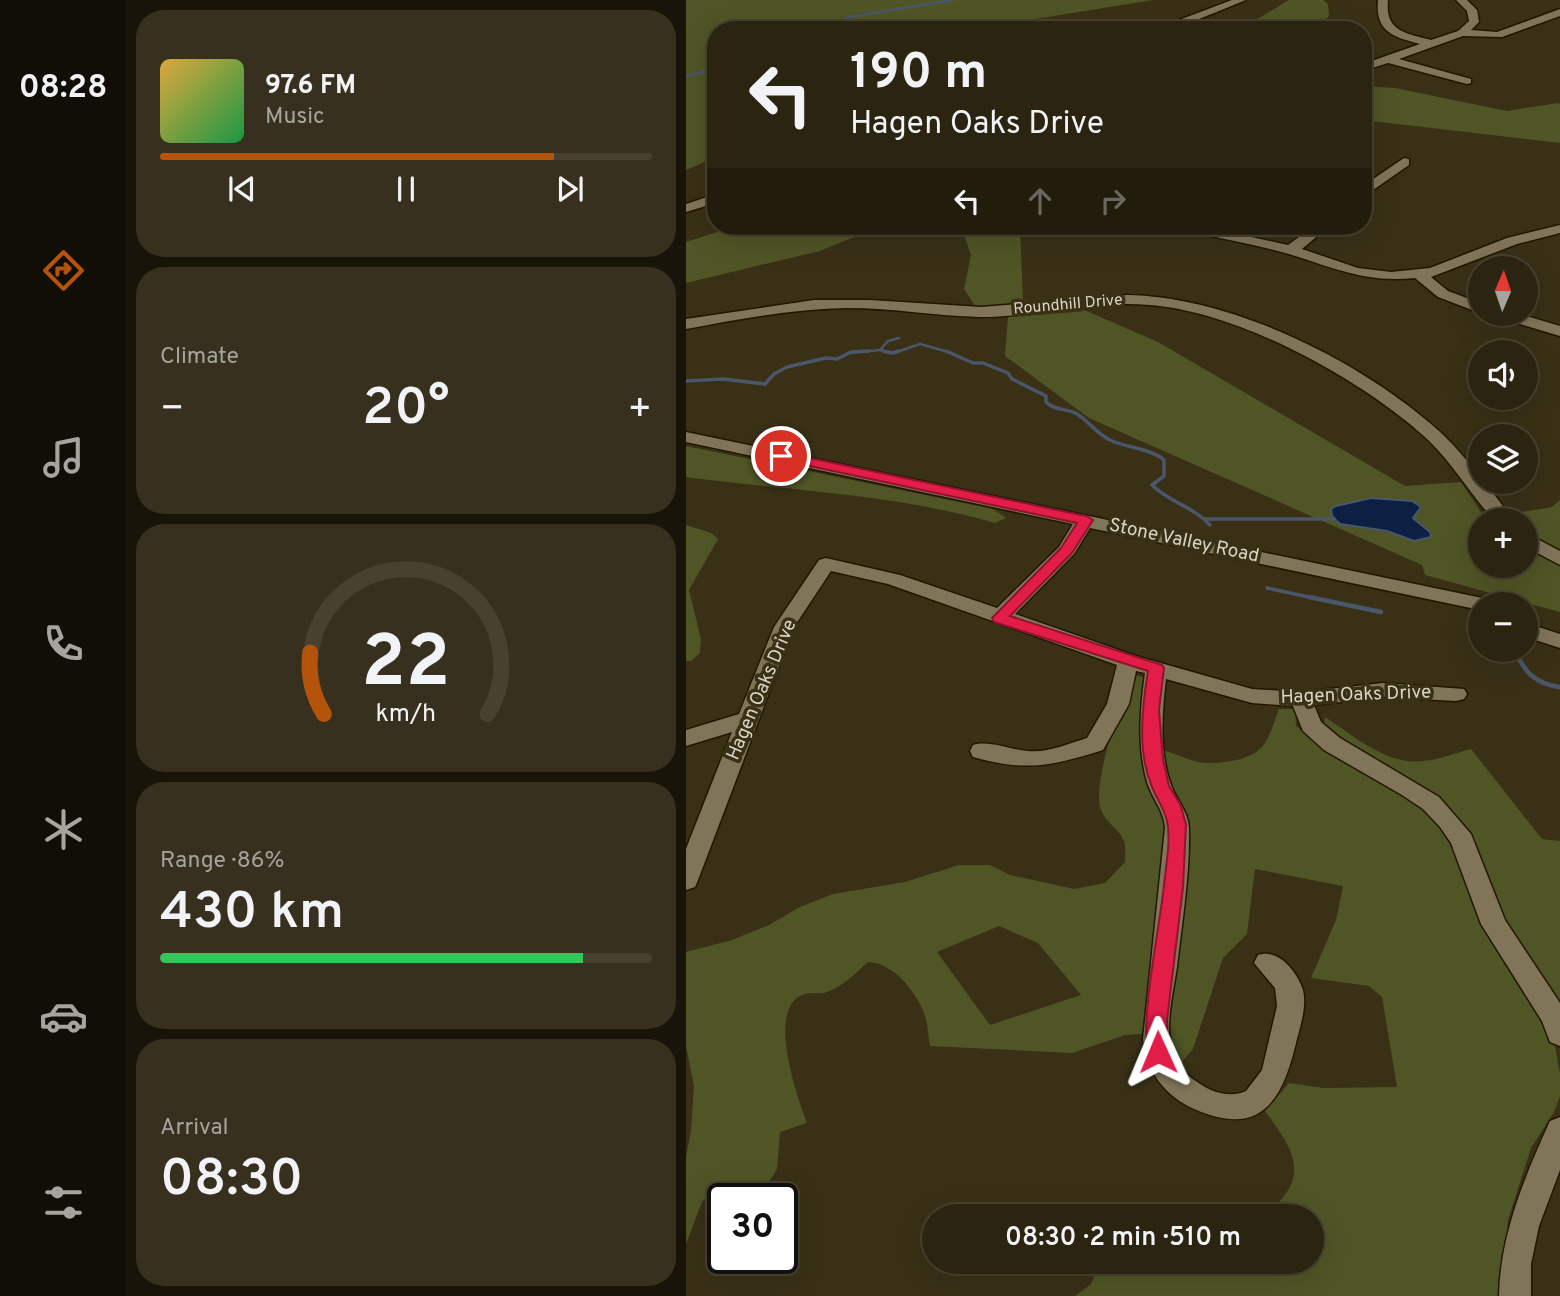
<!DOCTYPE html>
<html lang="en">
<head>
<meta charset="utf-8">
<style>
  :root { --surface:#2b2410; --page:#37301e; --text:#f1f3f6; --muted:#a6a49f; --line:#474130; --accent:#b45309 }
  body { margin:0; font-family:Overpass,sans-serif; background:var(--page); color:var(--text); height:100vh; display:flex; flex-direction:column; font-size:26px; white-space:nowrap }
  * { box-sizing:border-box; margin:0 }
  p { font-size:23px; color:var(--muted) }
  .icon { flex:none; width:38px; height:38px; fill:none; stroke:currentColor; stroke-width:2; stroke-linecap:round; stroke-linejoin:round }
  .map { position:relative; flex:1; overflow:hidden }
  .side { display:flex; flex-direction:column; gap:10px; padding:10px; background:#181409; width:560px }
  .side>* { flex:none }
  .top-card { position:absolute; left:21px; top:21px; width:665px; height:214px; border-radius:28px; box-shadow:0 7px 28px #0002,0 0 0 2px var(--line); background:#2b2410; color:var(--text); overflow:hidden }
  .needle { width:46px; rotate:2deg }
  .tools { position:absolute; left:782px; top:256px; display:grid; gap:14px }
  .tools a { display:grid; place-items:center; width:70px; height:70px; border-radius:50%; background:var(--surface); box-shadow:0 7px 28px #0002,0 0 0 2px var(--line); font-size:35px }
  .speed { position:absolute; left:21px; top:1183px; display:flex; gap:14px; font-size:35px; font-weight:700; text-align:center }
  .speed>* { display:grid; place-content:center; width:91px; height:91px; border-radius:50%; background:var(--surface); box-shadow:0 7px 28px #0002,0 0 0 2px var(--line); line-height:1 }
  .speed .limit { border:4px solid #111; border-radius:10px; background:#fff; color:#111 }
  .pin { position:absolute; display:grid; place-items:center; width:60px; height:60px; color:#fff; margin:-30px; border:4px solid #fff; border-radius:50%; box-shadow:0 2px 7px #0007 }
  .me { position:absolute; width:77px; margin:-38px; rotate:359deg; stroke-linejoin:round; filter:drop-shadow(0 0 5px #0008) }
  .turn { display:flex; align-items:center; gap:24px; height:147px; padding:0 28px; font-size:32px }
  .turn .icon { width:91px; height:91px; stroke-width:2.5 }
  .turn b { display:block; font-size:49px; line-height:60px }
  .lanes { display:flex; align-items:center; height:66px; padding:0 28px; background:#0003; justify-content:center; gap:35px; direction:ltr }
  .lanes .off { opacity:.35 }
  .big { font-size:52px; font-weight:600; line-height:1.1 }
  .side .widget { flex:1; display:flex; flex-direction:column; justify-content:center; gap:10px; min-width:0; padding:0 24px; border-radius:28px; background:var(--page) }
  .side .dial { align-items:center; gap:0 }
  .dial svg { height:182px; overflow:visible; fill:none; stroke:var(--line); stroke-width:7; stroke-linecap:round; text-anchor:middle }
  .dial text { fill:var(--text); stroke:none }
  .song { display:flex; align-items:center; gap:21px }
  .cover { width:84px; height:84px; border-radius:10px; background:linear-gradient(135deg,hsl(40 70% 55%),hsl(140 70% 35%)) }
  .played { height:7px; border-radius:4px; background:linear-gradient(90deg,var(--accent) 80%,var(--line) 80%) }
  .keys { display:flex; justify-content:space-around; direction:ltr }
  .heat { display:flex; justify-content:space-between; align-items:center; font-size:38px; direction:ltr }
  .charge { height:10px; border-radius:5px; background:linear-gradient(90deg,#34c759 86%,var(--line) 0) }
  .trip { position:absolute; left:236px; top:1204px; width:402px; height:70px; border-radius:35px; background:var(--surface); box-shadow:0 7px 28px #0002,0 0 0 2px var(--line); font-weight:600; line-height:70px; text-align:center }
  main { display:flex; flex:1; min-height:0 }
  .menu { display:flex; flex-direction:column; width:126px; justify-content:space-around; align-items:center; background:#110e06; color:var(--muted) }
  .menu .icon { width:49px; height:49px }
  .menu .active { color:var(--accent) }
  .menu b { font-size:32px; color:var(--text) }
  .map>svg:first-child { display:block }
  .green { fill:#505526; fill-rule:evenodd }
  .water { fill:#0d2043; stroke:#4a566a; stroke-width:2 }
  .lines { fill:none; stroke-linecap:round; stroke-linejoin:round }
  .stream-far2 { stroke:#4a566a; stroke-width:2.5 }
  .stream-far1 { stroke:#4a566a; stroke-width:3.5 }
  .stream { stroke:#4a566a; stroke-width:4.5 }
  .minor-casing { stroke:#211700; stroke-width:3 }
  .minor { fill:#807559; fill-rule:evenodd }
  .route { fill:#e11d48; stroke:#92132f; stroke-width:2 }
  .labels { text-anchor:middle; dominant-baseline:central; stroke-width:7; stroke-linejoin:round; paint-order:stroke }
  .far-street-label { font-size:16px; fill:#dad4c5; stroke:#393016 }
  .street-label { font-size:19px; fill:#dad4c5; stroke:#393016 }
</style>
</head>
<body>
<main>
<nav class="menu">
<b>08:28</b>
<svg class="icon active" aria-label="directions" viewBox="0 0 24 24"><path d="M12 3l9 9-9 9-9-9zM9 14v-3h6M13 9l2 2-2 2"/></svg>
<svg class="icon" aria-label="music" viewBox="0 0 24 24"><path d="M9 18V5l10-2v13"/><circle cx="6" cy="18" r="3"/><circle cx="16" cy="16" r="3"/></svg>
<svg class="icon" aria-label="phone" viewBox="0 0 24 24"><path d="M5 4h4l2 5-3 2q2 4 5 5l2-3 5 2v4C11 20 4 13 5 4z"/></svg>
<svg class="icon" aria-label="climate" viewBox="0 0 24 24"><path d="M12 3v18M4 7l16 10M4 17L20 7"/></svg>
<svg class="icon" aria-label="car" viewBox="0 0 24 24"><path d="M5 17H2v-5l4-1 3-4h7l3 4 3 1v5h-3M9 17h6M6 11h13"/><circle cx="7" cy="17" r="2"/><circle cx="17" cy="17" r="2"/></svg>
<svg class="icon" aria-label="filters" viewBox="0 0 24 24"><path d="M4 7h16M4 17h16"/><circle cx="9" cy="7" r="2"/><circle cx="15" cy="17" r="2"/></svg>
</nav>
<section class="side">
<div class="widget">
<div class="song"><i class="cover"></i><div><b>97.6 FM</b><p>Music</p></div></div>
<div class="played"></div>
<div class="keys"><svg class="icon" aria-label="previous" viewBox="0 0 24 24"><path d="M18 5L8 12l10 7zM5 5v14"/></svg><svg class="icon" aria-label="pause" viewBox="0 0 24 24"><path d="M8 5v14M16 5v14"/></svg><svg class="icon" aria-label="next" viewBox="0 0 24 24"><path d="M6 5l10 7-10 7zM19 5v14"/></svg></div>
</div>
<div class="widget"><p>Climate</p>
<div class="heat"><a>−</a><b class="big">20°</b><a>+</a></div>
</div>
<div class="widget dial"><svg viewBox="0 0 100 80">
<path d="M14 69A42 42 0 1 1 86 69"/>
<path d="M14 69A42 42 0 0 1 8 42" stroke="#b45309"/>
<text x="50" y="56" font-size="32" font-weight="700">22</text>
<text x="50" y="72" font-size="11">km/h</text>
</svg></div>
<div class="widget"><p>Range · 86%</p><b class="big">430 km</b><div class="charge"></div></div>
<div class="widget"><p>Arrival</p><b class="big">08:30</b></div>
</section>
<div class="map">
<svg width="874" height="1296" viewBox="0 0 874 1296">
  <rect width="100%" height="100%" fill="#393016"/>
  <g class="green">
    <polygon points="0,0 467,0 282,30 30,30 30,157 0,170"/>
    <polygon points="603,0 637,0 642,4 643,16 629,30 561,30 568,21"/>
    <polygon points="677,86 709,88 821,111 872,103 874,104 874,143 677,120"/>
    <polygon points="50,226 195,226 134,251 0,283 0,242"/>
    <path d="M275,226H334L337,300L396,309L472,342L719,486L775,482L799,518L866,507L874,500V612L739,575L736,565L403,418L319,356L322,317L290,307L278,289L285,255ZM794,520H840V565H794Z"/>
    <path d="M0,446L307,509L320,518L309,523C209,494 103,491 0,477Z"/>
    <polygon points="0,525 25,533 32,539 3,590 15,639 14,653 5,661 0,661"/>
    <path d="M445,674L480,683L475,695L476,750C488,753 500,759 512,762C522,764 535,763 545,761C580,755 582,739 593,709H609L610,726L651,758L729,802L745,816L771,855L869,1046L874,1074V1096L868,1112L845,1148L822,1220L818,1296H389L405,1284L414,1262H626V1216H577C626,1179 610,1153 579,1111L603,1083L637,1088L711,1087L696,997L683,986L625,978L650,920L657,886L569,869L561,934L537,958L507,1049L495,1063L488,1054L485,1032L439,1035L386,1053L244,1046C242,1036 242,1023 238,1013C229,990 207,963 182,962C167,975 157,987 138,993C131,994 122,992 116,995C80,1010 112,1099 121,1123L94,1132L91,1169L76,1193L48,1189L25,1191L16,1202L0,1244V1157L5,1131L8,1086L0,1046V952L46,940L83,925L114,907L147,894L219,882L273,865H304L324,875L388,889L419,883L439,862C439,856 440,846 438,841C433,829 420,823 415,810C405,784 436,702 445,674ZM313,926L352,943L395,995L304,1025L251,952Z"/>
    <path d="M639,717C667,735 701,766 737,761C753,760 769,753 785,749L856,839L874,841V1007L814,914L790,845L782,833L653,740L638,726Z"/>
  </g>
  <polygon class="water" points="685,498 726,501 735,507 727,518 744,532 745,537 728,541 701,531 654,524 646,516 645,509 650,506"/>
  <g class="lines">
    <g class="stream-far2">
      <polyline points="155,30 159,26 157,20 163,17 266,0"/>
      <polyline points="0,76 30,69"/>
      <polyline points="194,350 202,341 213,338"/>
      <polyline points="164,353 194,350 204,353"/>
      <polyline points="208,353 234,344 266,353"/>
    </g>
    <g class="stream-far1">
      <polyline points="197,351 206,353 213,351"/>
      <path d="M260,351L287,363H297L322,373L326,379L360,396V402C369,411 381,408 391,414C404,422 410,434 426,441C440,447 468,450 478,460V476L466,485C483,502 508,507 524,525"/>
      <polyline points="0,381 37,379 79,384 88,374 101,367 140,358 151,359 165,352 183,351"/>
      <polyline points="519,519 648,519"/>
      <polyline points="581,588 632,599"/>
    </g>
    <g class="stream">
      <polyline points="623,597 695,612"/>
      <path d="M829,649C837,672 850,684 874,687"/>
    </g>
    <g class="minor-casing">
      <g id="minor">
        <polygon points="546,0 560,0 491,28 455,30 485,23"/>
        <path d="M692,0H702C699,31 718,33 745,40L772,31L783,21L781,11L770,0H781L791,10L793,22L785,30L811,32L874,9V16L816,37L777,36L713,59L785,79V83L781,84L702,63L677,71V64L734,44C707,37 689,32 692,0Z"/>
        <polygon points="718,158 723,159 723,165 677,197 677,186"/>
        <polygon points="30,194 30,203 0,212 0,204"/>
        <path d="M874,225V233L831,244L745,277L762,291L794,303V313L752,297L729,278C680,283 648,268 603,254C568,244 532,238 497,230L490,226H515L602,245L628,226H643L616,249L672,268L705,272L744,268L821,238Z"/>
        <path d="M441,295C547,297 675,361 753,431C777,453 808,493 827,520H808C784,494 766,462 740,438C675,379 552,311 463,305C407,300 351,317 294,317C250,316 207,308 162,308C107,309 54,319 0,329V319L128,300H184L295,307Z"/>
        <polygon points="804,313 830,313 874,326 874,336 807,316"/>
        <path d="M0,432L801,599L804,604H794V610L404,528L388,554L329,614L450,656L566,689L615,692L697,683L778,689L781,694L778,699L770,701L697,697L628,705L635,722L654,738L753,797L785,834L819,920L874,1003V1046L864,1042L856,1021L795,924L765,843L754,827L737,809L716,795L638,750L617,731L607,706L566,703L480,679C476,713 473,752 485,785C490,800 503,812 503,829C504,875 496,922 491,967C487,994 477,1032 488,1058C494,1070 507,1080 519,1087C531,1094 547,1097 560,1091L576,1070L591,1006L589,988L568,963L572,955C592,948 611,971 617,990C621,1007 614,1027 610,1043C596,1102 574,1138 508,1109C479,1096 460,1071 457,1039L479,828C478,810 466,799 461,782C451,747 454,709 459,673L450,671L443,704L417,750C366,766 340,772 287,757L284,751L287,745C304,740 324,750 342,751C361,753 382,744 401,738L421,704L431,665L202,584L145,571L108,627L12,880L9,887L0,890V849L46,732L0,746V730L53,714L88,627L133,560L140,558L214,575L311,608L373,547L387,524L0,442Z"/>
        <polygon points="840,533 874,551 874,565 840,547"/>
        <polygon points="840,623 874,634 874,648 840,637"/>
        <path d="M874,1117V1170L853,1226L845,1264V1296H813C814,1235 839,1176 864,1121Z"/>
      </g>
    </g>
    <use href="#minor" class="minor"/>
  </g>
  <path class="route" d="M95,452L400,516L407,520L386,553L324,616L476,665L478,668L473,710L477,759L483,786L494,804L500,824L497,887L481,1020L482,1052L479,1059L472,1061L464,1059C451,1031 475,921 478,885C480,865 485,840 481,821C478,808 471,799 466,787C451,752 456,708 462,671L308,622L306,618L375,548L391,523L91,459L89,456Z"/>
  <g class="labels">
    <g class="far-street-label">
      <text transform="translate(382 305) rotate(-5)">Roundhill Drive</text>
    </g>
    <g class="street-label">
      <text transform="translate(498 541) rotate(12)">Stone Valley Road</text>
      <text transform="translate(76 690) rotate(-67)">Hagen Oaks Drive</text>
      <text transform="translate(670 695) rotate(-2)">Hagen Oaks Drive</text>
    </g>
  </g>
</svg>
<div class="tools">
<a><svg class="needle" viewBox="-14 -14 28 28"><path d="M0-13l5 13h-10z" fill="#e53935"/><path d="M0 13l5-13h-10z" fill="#a6a49f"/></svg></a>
<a><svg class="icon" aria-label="sound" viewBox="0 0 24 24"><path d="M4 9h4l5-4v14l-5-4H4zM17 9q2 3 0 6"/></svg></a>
<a><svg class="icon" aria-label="layers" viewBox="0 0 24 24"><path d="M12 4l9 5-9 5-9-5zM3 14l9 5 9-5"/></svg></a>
<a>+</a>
<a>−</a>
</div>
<div class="speed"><div class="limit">30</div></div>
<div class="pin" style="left:95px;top:456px;background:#d93025"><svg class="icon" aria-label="arrive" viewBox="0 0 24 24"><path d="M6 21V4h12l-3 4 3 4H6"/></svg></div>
<svg class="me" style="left:472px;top:1052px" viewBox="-20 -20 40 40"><path d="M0-17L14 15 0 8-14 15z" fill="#e11d48" stroke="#fff" stroke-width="4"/></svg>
<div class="trip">08:30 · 2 min · 510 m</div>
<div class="top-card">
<div class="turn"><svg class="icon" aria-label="left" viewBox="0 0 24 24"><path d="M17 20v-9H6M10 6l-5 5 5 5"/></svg><div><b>190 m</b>Hagen Oaks Drive</div></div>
<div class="lanes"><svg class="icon" aria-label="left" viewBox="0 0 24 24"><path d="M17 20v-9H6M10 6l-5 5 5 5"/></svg><svg class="icon off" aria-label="ahead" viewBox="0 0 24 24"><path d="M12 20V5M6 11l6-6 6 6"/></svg><svg class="icon off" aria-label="right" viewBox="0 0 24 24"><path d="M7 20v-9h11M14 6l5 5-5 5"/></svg></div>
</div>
</div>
</main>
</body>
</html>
